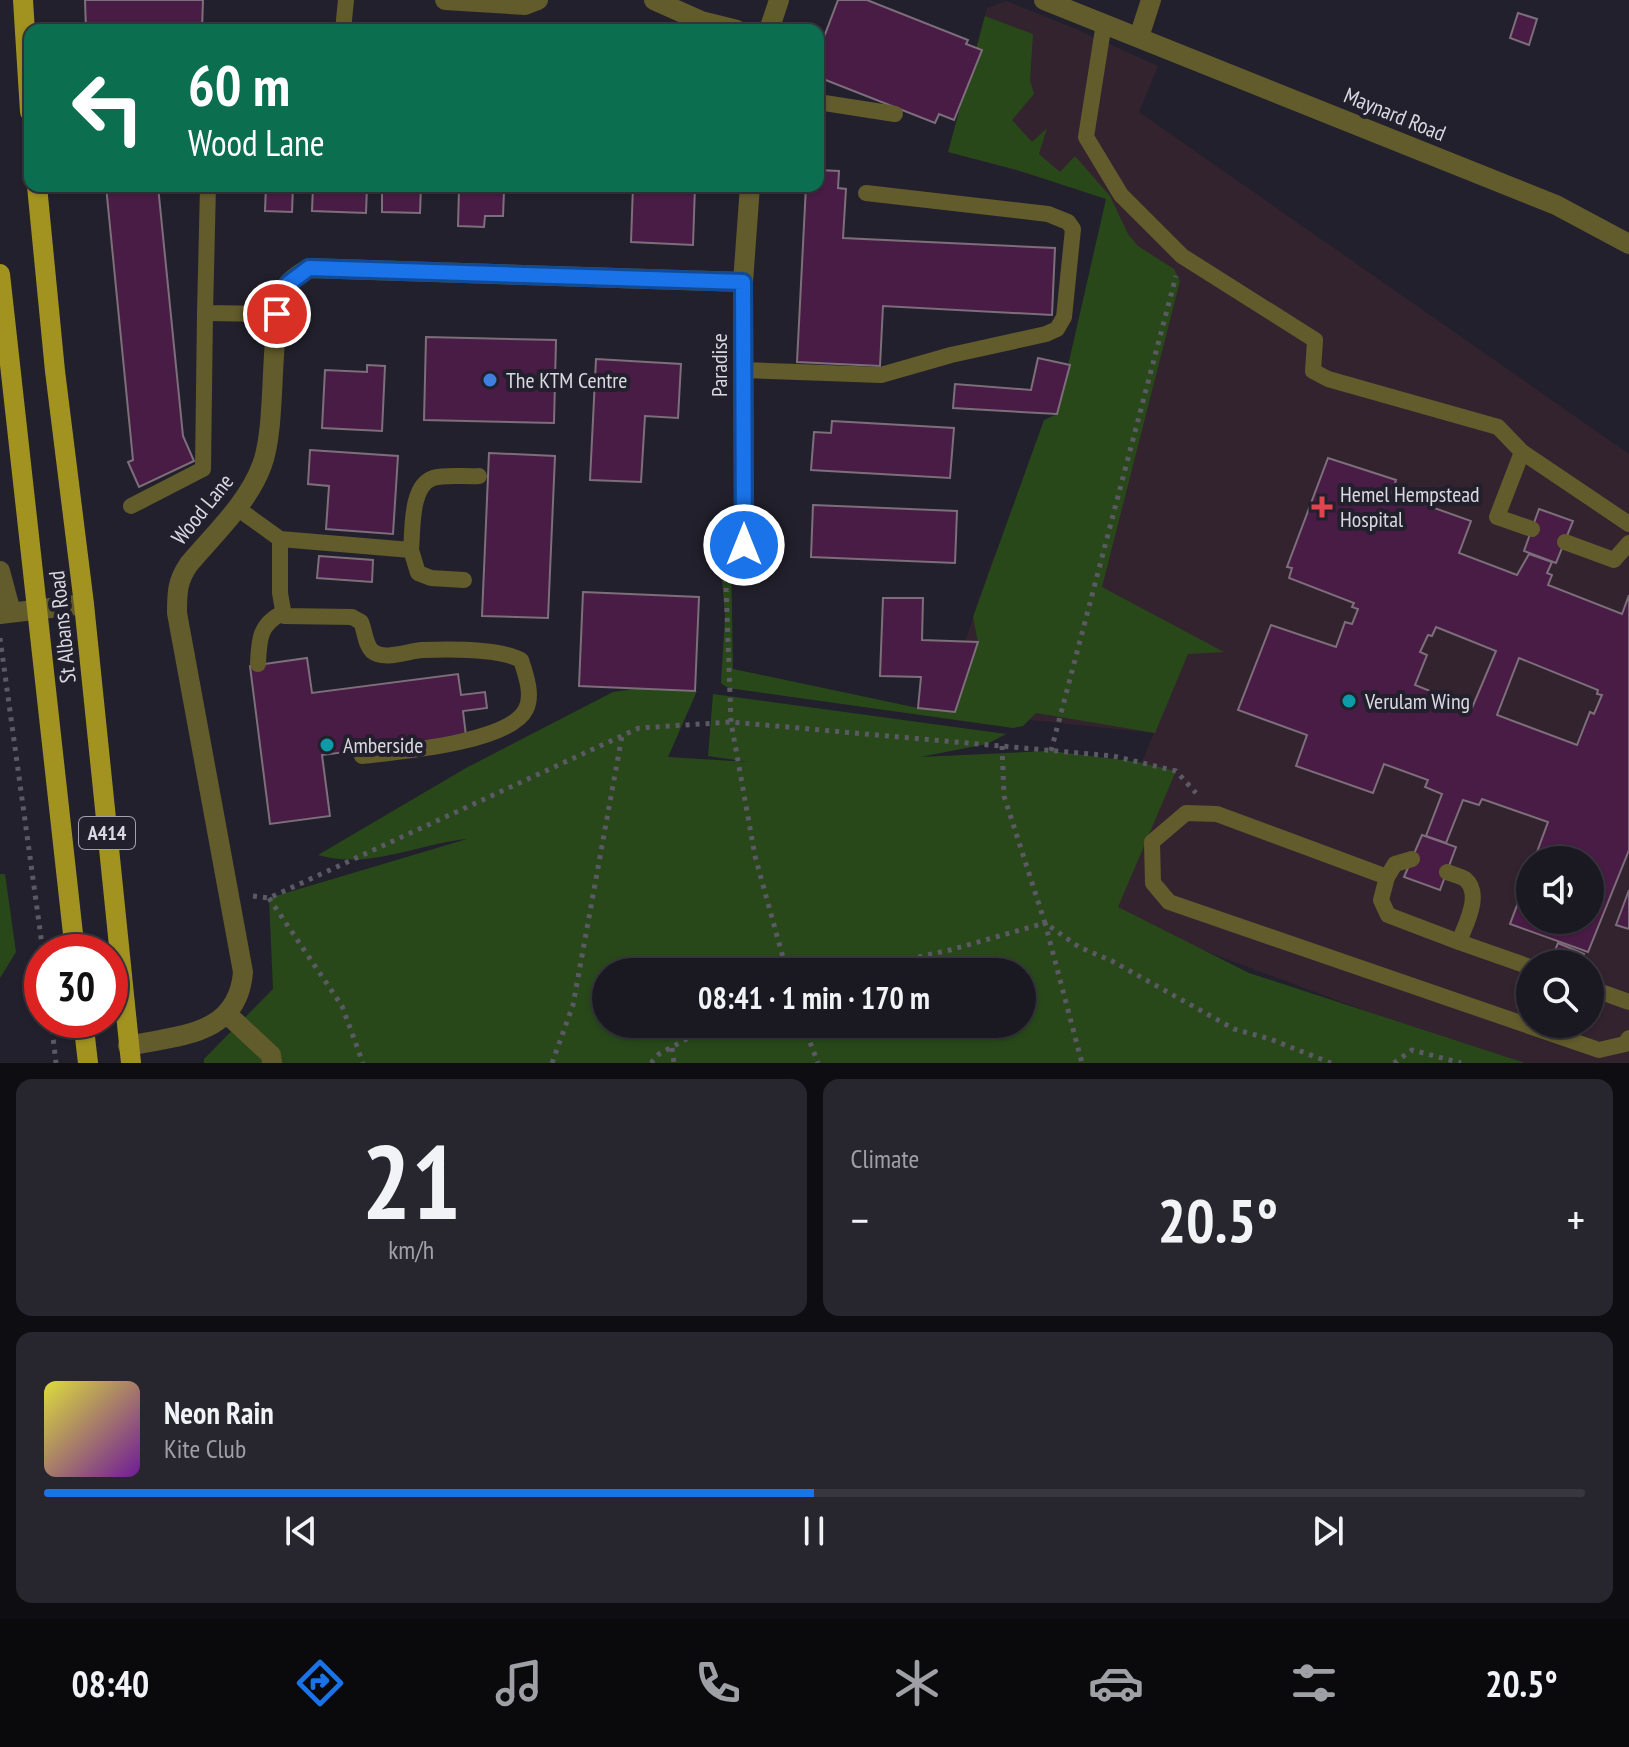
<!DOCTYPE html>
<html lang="en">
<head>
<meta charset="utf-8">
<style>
  :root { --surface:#1a1821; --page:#27252e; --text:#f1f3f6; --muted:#9fa0a5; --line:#38373f; --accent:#1a73e8 }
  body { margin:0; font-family:"PT Sans Narrow",sans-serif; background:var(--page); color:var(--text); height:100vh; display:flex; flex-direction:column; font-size:30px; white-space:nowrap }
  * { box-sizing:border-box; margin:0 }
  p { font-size:26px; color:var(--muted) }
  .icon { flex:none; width:44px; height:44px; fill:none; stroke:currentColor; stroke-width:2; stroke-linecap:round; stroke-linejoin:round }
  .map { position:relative; height:1063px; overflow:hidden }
  .details { display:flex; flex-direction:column; gap:16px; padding:16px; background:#0e0d12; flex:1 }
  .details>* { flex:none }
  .banner { position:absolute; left:24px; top:24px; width:800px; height:168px; border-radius:16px; box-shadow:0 2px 6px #0004,0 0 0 2px var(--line); background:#0b6e4f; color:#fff; overflow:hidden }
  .fabs { position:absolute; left:1516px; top:846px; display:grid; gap:16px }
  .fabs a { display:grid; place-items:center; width:88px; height:88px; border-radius:50%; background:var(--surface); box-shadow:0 2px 6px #0004,0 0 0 2px var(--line); font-size:40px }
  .speed { position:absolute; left:24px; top:934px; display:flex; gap:16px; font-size:40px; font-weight:700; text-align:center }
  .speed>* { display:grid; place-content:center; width:104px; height:104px; border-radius:50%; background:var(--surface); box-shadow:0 2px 6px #0004,0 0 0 2px var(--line); line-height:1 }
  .speed .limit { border:12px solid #d22; background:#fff; color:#111 }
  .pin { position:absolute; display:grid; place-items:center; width:68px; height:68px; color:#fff; margin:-34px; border:4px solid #fff; border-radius:50%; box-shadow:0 2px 8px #0007 }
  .me { position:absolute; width:88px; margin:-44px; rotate:0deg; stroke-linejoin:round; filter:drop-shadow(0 0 6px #0008) }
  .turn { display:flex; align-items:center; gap:28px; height:168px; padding:0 32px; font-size:36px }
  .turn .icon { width:104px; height:104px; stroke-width:2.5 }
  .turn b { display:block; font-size:56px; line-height:68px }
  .big { font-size:60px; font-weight:800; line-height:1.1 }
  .details .card { flex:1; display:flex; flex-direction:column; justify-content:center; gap:12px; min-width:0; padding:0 28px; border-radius:16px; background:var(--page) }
  .details .dial { align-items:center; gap:0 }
  .dial b { font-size:104px; line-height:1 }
  .song { display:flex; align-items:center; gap:24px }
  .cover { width:96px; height:96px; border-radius:12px; background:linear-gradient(135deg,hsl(60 70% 55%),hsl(280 70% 35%)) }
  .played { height:8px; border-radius:4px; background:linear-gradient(90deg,var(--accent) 50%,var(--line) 50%) }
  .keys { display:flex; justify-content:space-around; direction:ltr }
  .heat { display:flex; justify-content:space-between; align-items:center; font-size:44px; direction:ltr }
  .details .tiles { flex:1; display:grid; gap:16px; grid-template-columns:1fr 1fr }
  .card:last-child { grid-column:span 2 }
  .trip { position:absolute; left:592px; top:958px; width:444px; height:80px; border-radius:40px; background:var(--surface); box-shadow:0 2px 6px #0004,0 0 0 2px var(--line); font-weight:800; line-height:80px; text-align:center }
  .menu { display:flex; height:128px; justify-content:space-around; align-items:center; background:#0a0a0d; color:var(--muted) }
  .menu .icon { width:56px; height:56px }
  .menu .selected { color:var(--accent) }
  .menu b { font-size:36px; color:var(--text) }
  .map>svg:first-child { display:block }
  .medical { fill:#33232e; fill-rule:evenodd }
  .green { fill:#28481a; fill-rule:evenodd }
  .building { fill:#491c45; stroke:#7c6e7a; stroke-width:2; fill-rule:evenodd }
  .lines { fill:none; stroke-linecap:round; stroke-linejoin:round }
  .path { stroke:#5b5964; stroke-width:5; stroke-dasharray:4 6; stroke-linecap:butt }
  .service { stroke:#625b2b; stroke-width:16 }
  .minor { stroke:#625b2b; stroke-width:20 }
  .primary { stroke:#a29320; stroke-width:20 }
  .route-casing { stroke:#114b97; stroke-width:20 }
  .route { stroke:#1a73e8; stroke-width:14 }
  .shop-dot { fill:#3f7fe0; stroke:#22202c; stroke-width:3 }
  .health-dot { fill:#e0444e; stroke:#22202c; stroke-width:3 }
  .culture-dot { fill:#0f9aa8; stroke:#22202c; stroke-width:3 }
  .labels { text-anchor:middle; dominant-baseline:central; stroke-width:8; stroke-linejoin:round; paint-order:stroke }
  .shield { fill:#22202c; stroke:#a3a2ab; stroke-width:2 }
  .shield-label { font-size:20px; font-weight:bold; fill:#dad9e2 }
  .street-label { font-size:22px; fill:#dad9e2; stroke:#22202c }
  .poi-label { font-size:22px; fill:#dad9e2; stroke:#22202c; text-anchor:start }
</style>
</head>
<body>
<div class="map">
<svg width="1629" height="1063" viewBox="0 0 1629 1063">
  <rect width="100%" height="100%" fill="#22202c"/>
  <path class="medical" d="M1006,1L1076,29L1158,66L1139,112L1629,454V1063H1506L1081,905L1154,733L955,712L956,669L992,561L1057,414L1110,196L948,152L987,8ZM1530,860H1590V920H1530ZM1530,964H1590V1024H1530Z"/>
  <g class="green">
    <polygon points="985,16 1033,34 1030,80 1034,94 1012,120 1032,142 1047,128 1039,154 1060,172 1075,156 1110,196 1128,234 1138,246 1174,269 1180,281 1102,587 1224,652 1188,654 1155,733 1036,713 1023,726 1013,728 728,688 721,683 725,616 720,556 731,554 733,669 918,708 955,712 956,669 978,642 973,617 1044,420 1057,414 1106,199 1017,170 948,152"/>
    <path d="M648,687L697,691L668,757L749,762L708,756L713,694L1006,734L987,744L920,757L1051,751L1138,762L1176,771L1118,907L1249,973L1525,1063H204V1059L273,989L269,898L467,839C417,844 369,870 318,855L466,768L613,692ZM606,972H1022V1024H606Z"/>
    <polygon points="0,874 5,874 16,952 0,978"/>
  </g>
  <g class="building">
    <polygon points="85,0 203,0 202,30 86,30"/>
    <polygon points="838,0 867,0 968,40 966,44 982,50 954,120 939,114 935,123 818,77 818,53"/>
    <polygon points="1518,13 1537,19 1529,45 1510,38"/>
    <polygon points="818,170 839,171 838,188 846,189 843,238 1055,248 1052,315 883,306 880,366 797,362 806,186 818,186"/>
    <polygon points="106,186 158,186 183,436 194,461 139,487 128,462 133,460"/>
    <polygon points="266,186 293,186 292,212 265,211"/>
    <polygon points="313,186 367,186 366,213 312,211"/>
    <polygon points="382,186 421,186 420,213 382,212"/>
    <polygon points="633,186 695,186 693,245 631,242"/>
    <polygon points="459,189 504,191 503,216 485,216 484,227 458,226"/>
    <polygon points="426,337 556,340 554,423 424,420"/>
    <polygon points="1038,358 1070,365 1057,414 953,408 955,384 1031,390"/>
    <polygon points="596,359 681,364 678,418 645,416 641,482 590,480"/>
    <polygon points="367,365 385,366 382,431 322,428 325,370 367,372"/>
    <polygon points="832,421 954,428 950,478 811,470 814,432 831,433"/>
    <polygon points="310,450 398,456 393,534 326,529 329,486 308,484"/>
    <polygon points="489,453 555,456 548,618 482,616"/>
    <path d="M1328,458L1396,480L1392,493L1471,521L1459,553L1517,575L1529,554L1552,562L1547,573L1552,575L1548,585L1622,614L1629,595V850L1588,952L1510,924L1530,871V920H1590V860H1534L1548,822L1482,799L1479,805L1463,800L1446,843L1426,836L1442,794L1425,787L1428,780L1384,764L1373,793L1296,766L1307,735L1238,710L1271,625L1336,647L1345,622L1352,624L1358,609L1352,607L1354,603L1289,578L1292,568L1287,567ZM1436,627L1496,651L1472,708L1415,685L1427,655L1420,652L1428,635L1432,636ZM1519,658L1598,690L1597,694L1602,695L1594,714L1590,712L1577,745L1497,715Z"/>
    <polygon points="813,505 957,511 955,563 811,557"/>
    <polygon points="1539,509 1573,521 1556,563 1524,551"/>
    <polygon points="319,556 373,560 372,582 317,578"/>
    <polygon points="583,592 699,597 695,691 579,686"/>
    <polygon points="883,598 923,598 922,640 978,642 955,712 918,708 921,677 880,676"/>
    <polygon points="307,658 312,693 458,674 461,695 485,692 487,708 463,711 466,736 322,755 330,816 270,824 250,666"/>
    <polygon points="1422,835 1456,847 1440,890 1404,877"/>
    <polygon points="1629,890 1629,929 1616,925"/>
    <polygon points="1558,943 1584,954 1580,964 1567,964 1552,958"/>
  </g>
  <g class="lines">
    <g class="path">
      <polyline points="725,558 731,722 755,856 787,972"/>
      <polyline points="0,638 43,952"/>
      <polyline points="1002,746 1004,796 1045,923 1079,947 1112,961 1234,1029 1270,1039 1331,1063"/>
      <polyline points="1051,751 1176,276"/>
      <polyline points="253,896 269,898 639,728 731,722 1113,756 1176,771 1196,793"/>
      <polyline points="269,898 342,1006 363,1063"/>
      <polyline points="850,972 950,950 1045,923 1082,1063"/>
      <polyline points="51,1020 56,1063"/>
      <polyline points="803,1024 818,1063"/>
      <polyline points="672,1048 674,1063"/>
      <polyline points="552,1063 573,1005 622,736"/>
      <polyline points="651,1063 659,1054 714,1024"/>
      <polyline points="1394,1063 1412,1050 1461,1063"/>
    </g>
    <g class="service">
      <polyline points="1104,23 1086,137 1121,195 1182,256 1315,340 1313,371 1328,379 1498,427 1522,452 1629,524"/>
      <polyline points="343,30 346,0"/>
      <polyline points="818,102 895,114"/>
      <polyline points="208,186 205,313 277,314"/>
      <polyline points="744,370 881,375 951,355 1046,334 1057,329 1064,317 1073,229 1068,222 1048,214 866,193"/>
      <polyline points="1522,452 1497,517 1532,529"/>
      <polyline points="131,506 203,469 205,313"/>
      <path d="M237,508L280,539L411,550C413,530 410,486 433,478C446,474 466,477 479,476"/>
      <path d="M280,539V593L284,616L352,617L361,622C365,631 365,644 372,651C384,661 408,651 422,650C448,649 498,648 521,660C526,675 533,695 526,709C510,743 396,752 362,756"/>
      <polyline points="1565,542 1614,560 1629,543"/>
      <polyline points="411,550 418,573 431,578 464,580"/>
      <path d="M258,664C259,640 259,625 282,613"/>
      <polyline points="1412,859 1395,864 1387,877 1217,814 1186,813 1152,842 1153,883 1169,902 1599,1050 1625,1044 1629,1038"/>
      <path d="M1447,872C1452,874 1461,876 1465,879C1483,894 1465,925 1459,942L1530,967"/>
      <polyline points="1387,877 1381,900 1388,915 1459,942"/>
      <polyline points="1590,988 1629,1002"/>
    </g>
    <g class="minor">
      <polyline points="445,0 525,5 538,0"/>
      <polyline points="654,0 701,21 737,30"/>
      <polyline points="1044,0 1556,205 1629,244"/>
      <polyline points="769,30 779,0"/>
      <polyline points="1139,37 1151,0"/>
      <polyline points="744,545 743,282 750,186"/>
      <polyline points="0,571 11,612"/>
      <polyline points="0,614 84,604"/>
      <polyline points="228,1015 271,1055 272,1063"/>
      <path d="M128,1046C179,1035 238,1036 243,972L177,613C177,593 177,581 189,564C215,533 248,503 262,465C279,420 266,312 289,283C294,277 303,272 309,268L743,282"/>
    </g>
    <g class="primary">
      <polyline points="23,0 30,112"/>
      <polyline points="37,186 55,371 84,604 131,1063"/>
      <polyline points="0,274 75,952"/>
      <polyline points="83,1020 88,1063"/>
    </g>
  </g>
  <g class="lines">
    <g class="route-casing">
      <polyline id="route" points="277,314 289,283 309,268 743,282 744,545"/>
    </g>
    <use href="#route" class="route"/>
  </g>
  <circle class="shop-dot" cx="490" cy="380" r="8"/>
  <path class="health-dot" d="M1318 495h8v8h8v8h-8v8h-8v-8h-8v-8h8z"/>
  <g class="culture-dot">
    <circle cx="1349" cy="701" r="8"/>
    <circle cx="327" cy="745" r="8"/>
  </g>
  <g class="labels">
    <rect class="shield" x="79" y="817" width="56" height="32" rx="6"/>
    <g class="shield-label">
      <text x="107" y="833">A414</text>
    </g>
    <g class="street-label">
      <text transform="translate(1395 114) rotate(22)">Maynard Road</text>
      <text transform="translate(719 365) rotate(-90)">Paradise</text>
      <text transform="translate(202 509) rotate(-51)">Wood Lane</text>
      <text transform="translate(62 627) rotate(-96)">St Albans Road</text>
    </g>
    <g class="poi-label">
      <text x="506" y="380">The KTM Centre</text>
      <text x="1340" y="494">Hemel Hempstead<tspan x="1340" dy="25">Hospital</tspan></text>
      <text x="1365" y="701">Verulam Wing</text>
      <text x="343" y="745">Amberside</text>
    </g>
  </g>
</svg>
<div class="fabs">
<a><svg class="icon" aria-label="sound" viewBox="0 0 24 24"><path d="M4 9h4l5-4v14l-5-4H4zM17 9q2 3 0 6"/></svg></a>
<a><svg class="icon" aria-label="search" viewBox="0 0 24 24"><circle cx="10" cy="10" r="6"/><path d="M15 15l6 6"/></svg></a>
</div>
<div class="speed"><div class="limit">30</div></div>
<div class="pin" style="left:277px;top:314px;background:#d93025"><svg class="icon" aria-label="arrive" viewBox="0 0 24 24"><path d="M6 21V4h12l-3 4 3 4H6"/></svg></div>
<svg class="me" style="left:744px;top:545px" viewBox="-20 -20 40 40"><circle r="17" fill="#1a73e8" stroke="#fff" stroke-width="3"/><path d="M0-11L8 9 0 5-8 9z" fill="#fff"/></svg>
<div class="trip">08:41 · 1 min · 170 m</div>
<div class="banner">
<div class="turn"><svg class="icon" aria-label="left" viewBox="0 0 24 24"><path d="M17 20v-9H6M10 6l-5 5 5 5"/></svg><div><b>60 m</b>Wood Lane</div></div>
</div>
</div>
<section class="details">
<div class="tiles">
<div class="card dial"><b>21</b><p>km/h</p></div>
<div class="card"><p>Climate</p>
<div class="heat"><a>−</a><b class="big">20.5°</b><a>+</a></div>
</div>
<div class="card">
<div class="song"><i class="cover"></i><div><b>Neon Rain</b><p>Kite Club</p></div></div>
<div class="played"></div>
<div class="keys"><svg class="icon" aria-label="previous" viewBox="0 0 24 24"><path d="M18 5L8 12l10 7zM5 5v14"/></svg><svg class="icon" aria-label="pause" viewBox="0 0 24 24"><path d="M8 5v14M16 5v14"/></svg><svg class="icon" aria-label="next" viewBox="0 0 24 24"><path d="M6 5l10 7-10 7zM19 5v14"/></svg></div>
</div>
</div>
</section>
<nav class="menu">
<b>08:40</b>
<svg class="icon selected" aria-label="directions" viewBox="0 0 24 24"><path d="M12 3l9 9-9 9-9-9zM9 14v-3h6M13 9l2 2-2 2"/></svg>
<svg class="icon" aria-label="music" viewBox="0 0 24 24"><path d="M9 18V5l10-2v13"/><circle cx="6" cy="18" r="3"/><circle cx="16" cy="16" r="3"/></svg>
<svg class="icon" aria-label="phone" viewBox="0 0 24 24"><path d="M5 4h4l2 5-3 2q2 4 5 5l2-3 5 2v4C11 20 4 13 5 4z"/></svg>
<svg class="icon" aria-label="climate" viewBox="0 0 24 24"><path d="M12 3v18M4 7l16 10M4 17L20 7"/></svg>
<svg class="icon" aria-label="car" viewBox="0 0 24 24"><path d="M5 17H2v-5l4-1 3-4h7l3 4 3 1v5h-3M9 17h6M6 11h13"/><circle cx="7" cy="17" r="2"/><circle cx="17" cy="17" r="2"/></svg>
<svg class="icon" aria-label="filters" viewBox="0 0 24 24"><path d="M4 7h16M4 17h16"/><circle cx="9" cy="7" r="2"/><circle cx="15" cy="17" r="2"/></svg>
<b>20.5°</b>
</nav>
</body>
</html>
